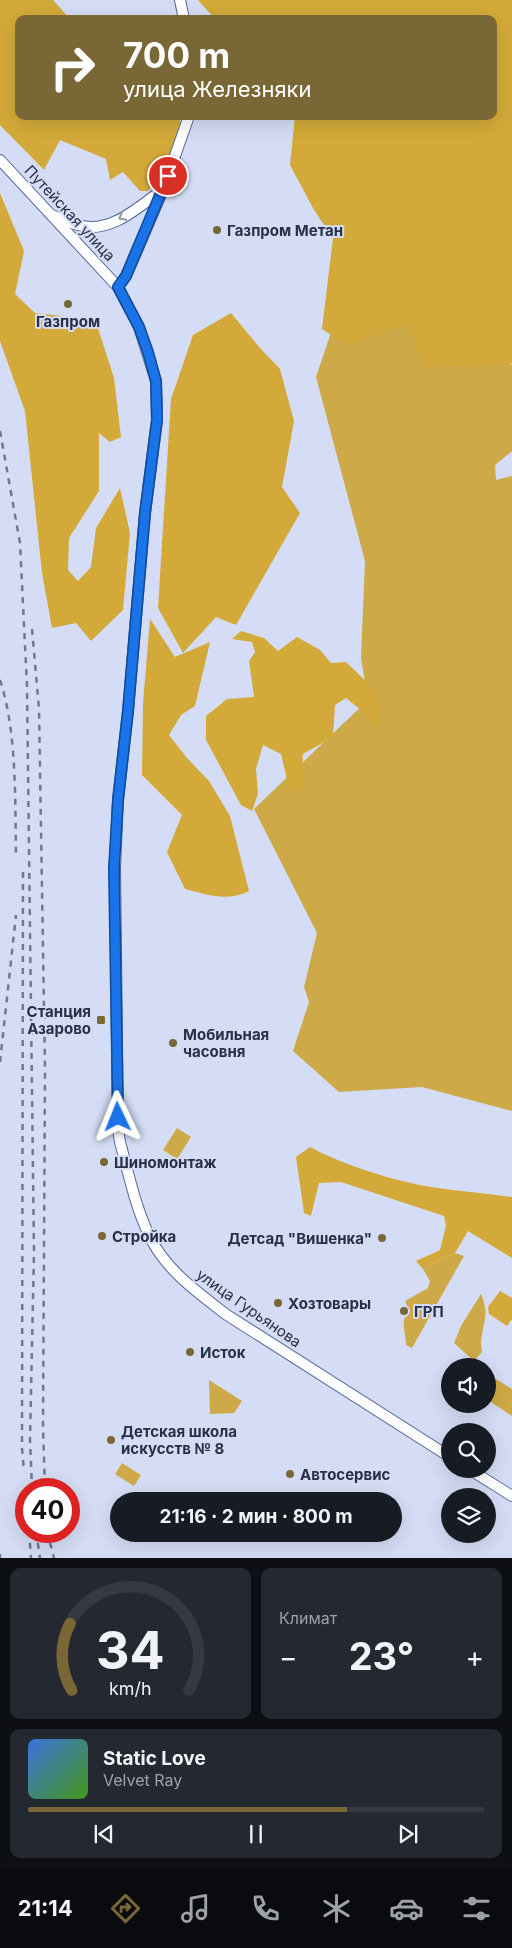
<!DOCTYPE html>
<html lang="ru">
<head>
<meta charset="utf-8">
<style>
  :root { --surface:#171b24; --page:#242831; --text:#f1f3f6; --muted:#9ea1a6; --line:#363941; --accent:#7a6736 }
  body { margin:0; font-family:Inter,sans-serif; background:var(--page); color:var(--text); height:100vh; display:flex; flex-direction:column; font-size:19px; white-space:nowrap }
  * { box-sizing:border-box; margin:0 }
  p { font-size:16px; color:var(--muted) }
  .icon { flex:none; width:28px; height:28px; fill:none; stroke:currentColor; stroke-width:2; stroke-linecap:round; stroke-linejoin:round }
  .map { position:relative; height:1558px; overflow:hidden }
  .sheet { display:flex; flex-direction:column; gap:10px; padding:10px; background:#0d0f14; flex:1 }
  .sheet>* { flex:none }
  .banner { position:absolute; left:15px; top:15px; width:482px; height:105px; border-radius:10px; box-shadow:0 5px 20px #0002; background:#7a6736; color:#fff; overflow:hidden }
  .fabs { position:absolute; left:441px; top:1358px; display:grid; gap:10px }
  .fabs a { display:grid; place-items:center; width:55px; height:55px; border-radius:50%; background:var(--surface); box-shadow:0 5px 20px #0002; font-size:25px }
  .speed { position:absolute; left:15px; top:1478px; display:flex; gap:10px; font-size:25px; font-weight:700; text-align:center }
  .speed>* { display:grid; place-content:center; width:65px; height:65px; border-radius:50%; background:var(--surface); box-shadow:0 5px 20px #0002; line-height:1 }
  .speed .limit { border:8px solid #d22; background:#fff; color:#111 }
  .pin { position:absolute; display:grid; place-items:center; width:42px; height:42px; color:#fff; margin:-21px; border:2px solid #fff; border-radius:50%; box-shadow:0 1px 5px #0007 }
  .me { position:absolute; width:55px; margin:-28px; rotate:358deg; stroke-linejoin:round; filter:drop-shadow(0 0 4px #0008) }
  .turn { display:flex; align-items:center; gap:18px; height:105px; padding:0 25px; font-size:22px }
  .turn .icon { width:65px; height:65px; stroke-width:2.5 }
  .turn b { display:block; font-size:35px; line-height:42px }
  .big { font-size:38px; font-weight:700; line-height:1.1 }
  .sheet .widget { flex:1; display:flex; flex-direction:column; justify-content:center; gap:8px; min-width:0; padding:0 18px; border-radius:10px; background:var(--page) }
  .sheet .dial { align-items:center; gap:0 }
  .dial svg { height:130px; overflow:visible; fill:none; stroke:var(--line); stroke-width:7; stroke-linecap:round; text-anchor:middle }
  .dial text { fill:var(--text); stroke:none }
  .song { display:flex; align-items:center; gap:15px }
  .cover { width:60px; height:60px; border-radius:8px; background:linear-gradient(135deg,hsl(220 70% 55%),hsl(100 70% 35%)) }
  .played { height:5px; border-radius:2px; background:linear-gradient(90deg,var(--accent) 70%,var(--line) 70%) }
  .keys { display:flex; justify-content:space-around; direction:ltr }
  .heat { display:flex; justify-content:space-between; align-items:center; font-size:28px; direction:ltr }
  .sheet .tiles { flex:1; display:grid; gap:10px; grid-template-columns:1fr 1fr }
  .widget:last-child { grid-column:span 2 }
  .trip { position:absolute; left:110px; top:1492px; width:292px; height:50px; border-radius:25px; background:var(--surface); box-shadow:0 5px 20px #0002; font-weight:700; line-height:50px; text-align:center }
  .dock { display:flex; height:80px; justify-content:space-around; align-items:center; background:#090b0e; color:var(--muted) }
  .dock .icon { width:35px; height:35px }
  .dock .on { color:var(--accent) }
  .dock b { font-size:22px; color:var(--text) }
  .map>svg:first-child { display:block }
  .green { fill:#cea947 }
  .forest { fill:#d3aa39 }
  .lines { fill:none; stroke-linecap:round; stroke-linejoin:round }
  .minor-casing { stroke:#54679b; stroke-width:12 }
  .minor { stroke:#fff; stroke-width:10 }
  .rail { stroke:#707990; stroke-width:2.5; stroke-dasharray:6 6; stroke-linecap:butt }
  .oneway { stroke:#9498a3 }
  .route-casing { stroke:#114b97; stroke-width:12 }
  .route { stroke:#1a73e8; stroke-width:9 }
  .poi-dot { fill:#7a6736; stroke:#d4ddf5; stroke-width:2 }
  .labels { text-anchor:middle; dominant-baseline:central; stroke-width:4; stroke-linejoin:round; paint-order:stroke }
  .street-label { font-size:15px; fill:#283047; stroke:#d4ddf5 }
  .poi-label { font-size:15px; font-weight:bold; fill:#283047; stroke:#d4ddf5; text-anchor:start }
</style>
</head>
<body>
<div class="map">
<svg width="512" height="1558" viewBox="0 0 512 1558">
  <rect width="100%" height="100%" fill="#d4ddf5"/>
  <g class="green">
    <polygon points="343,297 512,365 512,451 495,465 496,480 512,476 512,1111 422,1087 339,1092 293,1051 309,1002 304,987 317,933 254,809 368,700 361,658 365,561 316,377"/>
    <polygon points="177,1128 191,1137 177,1159 163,1150"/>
    <path d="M455,1253L464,1256L412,1348L406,1345C406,1330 399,1324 409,1310L405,1301L428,1288L430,1281L423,1269Z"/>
    <path d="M481,1294C492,1318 478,1330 482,1352L474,1361L454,1343L461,1326Z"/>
    <polygon points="494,1378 512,1389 512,1416 488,1400 488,1389"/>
    <polygon points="209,1380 242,1401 234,1413 210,1414"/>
    <polygon points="122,1463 141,1475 134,1486 115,1474"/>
  </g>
  <g class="forest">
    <polygon points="0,0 53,0 70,19 19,19 19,116 180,116 180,124 165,169 148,191 140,191 123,172 110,180 106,159 60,140 44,170 0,125"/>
    <polygon points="198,0 512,0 512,364 426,367 407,324 347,345 322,329 333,238 314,210 290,165 295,116 494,116 494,19 215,19"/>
    <polygon points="0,193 24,251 15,294 35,313 79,318 96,322 114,378 121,437 110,442 99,433 99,491 69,538 68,570 78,581 91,567 96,528 120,488 130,533 123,610 91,641 76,623 52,628 42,573 25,411 0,341"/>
    <polygon points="231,313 260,348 280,369 294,421 282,487 300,513 236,625 216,617 183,653 158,608 171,399 193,335"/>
    <path d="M150,619L175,657L210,642L195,706L181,715L169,735L187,758L209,781L230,816L249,891C226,902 209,895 185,889L167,852L182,815L142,775L143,703Z"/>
    <polygon points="241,631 264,638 278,651 297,637 320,650 331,663 346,662 376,691 380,719 374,728 361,710 346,698 335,705 333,737 303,754 301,792 289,788 281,754 263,745 256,769 258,794 252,811 241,805 206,740 206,716 227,699 254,697 249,661 255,652 252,642 232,639"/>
    <path d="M310,1147C343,1165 394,1181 431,1187C458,1191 485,1193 512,1197V1258L468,1231L455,1253L423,1269L416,1261L440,1250L446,1226L444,1216L341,1182L319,1183L311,1216L304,1213L296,1157Z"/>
    <polygon points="500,1291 512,1298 512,1319 507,1326 489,1314 488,1307"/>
  </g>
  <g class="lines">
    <g class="minor-casing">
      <g id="minor">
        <polyline points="180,0 184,19"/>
        <path d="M0,160L118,287L139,327L156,381L157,420L145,513L128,711L118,800L115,868L118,1129L120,1142C128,1172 135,1205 148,1233C164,1269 197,1292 227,1315L450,1457"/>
        <path d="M52,215C60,218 69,223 78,225C109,235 139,207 162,190"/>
        <polyline points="118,287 126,276 163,190 189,116"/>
        <polyline points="469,1469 512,1496"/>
      </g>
    </g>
    <use href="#minor" class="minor"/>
    <g class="rail">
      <polyline points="0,431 20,543 27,686 34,1253 30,1439 32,1489"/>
      <polyline points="32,629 39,709 45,1068 43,1427 45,1489"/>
      <path d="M0,680C17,731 15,801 16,854"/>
      <polyline points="23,872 22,1448 24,1472"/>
      <polyline points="0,1062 16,915"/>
      <polyline points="29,1531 31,1558"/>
      <polyline points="36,1531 40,1558"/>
      <polyline points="47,1531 54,1558"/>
      <polyline points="0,1554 0,1558"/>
    </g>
  </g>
  <defs><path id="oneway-chevron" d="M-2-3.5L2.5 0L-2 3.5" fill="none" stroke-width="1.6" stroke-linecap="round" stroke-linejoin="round" transform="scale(1.25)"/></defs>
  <use class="oneway" href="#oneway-chevron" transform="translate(122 217) rotate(152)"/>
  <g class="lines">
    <g class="route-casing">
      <polyline id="route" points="118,1117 114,868 118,800 128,711 145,513 157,420 156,381 148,352 139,327 118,287 126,276 168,176"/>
    </g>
    <use href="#route" class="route"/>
  </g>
  <g class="poi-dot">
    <circle cx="217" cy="230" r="5"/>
    <circle cx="68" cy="304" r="5"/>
    <rect x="96" y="1015" width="10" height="10" rx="2.5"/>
    <circle cx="173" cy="1043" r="5"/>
    <circle cx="104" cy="1162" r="5"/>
    <circle cx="102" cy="1236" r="5"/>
    <circle cx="382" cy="1238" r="5"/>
    <circle cx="278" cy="1303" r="5"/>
    <circle cx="404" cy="1311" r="5"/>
    <circle cx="190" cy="1352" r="5"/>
    <circle cx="111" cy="1440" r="5"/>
    <circle cx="290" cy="1474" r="5"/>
  </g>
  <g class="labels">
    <g class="street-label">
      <text transform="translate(70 213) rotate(47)">Путейская улица</text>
      <text transform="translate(249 1308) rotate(35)">улица Гурьянова</text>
    </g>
    <g class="poi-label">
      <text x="227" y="230">Газпром Метан</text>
      <text x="68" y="321" text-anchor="middle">Газпром</text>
      <text x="91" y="1011" text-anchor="end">Станция<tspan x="91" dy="17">Азарово</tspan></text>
      <text x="183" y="1034">Мобильная<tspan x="183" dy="17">часовня</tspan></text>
      <text x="114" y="1162">Шиномонтаж</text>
      <text x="112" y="1236">Стройка</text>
      <text x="372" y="1238" text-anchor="end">Детсад "Вишенка"</text>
      <text x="288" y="1303">Хозтовары</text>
      <text x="414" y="1311">ГРП</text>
      <text x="200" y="1352">Исток</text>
      <text x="121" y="1431">Детская школа<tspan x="121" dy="17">искусств № 8</tspan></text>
      <text x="300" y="1474">Автосервис</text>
    </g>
  </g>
</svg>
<div class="fabs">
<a><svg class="icon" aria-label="sound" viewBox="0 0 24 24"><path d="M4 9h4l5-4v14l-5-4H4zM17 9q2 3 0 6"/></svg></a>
<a><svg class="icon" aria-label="search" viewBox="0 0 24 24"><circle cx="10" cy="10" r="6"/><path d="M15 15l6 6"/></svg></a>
<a><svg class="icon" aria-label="layers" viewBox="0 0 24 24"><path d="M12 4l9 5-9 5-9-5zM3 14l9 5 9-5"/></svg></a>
</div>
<div class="speed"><div class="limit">40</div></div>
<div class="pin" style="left:168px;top:176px;background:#d93025"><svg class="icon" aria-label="arrive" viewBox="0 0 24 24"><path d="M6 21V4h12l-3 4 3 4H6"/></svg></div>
<svg class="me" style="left:118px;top:1117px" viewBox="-20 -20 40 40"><path d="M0-17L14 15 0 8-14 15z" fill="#1a73e8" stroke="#fff" stroke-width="4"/></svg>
<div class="trip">21:16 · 2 мин · 800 m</div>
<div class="banner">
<div class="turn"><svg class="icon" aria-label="right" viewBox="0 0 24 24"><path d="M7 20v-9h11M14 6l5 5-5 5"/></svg><div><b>700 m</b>улица Железняки</div></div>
</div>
</div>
<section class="sheet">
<div class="tiles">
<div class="widget dial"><svg viewBox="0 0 100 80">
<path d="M14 69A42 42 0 1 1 86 69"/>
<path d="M14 69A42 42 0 0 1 13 28" stroke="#7a6736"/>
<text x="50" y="56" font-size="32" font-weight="700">34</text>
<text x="50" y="72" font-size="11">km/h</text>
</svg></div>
<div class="widget"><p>Климат</p>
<div class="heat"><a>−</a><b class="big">23°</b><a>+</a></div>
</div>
<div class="widget">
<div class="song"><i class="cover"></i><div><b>Static Love</b><p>Velvet Ray</p></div></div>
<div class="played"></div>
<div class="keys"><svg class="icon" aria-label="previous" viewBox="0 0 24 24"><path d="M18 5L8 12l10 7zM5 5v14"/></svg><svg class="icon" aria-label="pause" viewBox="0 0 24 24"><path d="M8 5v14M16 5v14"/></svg><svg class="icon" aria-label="next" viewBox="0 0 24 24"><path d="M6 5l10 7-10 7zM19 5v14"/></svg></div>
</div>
</div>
</section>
<nav class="dock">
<b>21:14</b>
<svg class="icon on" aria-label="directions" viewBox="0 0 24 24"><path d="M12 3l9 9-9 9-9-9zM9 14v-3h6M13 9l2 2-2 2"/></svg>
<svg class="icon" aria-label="music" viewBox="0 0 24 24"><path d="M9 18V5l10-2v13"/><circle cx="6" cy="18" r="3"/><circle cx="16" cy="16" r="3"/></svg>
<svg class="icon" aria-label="phone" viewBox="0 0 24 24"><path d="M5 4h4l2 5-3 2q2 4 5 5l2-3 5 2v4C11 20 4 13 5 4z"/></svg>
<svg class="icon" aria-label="climate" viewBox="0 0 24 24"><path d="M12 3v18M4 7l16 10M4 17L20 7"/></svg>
<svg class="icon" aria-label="car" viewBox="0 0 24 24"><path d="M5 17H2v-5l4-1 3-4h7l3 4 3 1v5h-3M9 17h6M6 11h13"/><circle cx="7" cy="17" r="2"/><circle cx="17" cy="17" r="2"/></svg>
<svg class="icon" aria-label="filters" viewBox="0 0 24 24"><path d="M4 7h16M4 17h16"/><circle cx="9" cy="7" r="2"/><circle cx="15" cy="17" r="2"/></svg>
</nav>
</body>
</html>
